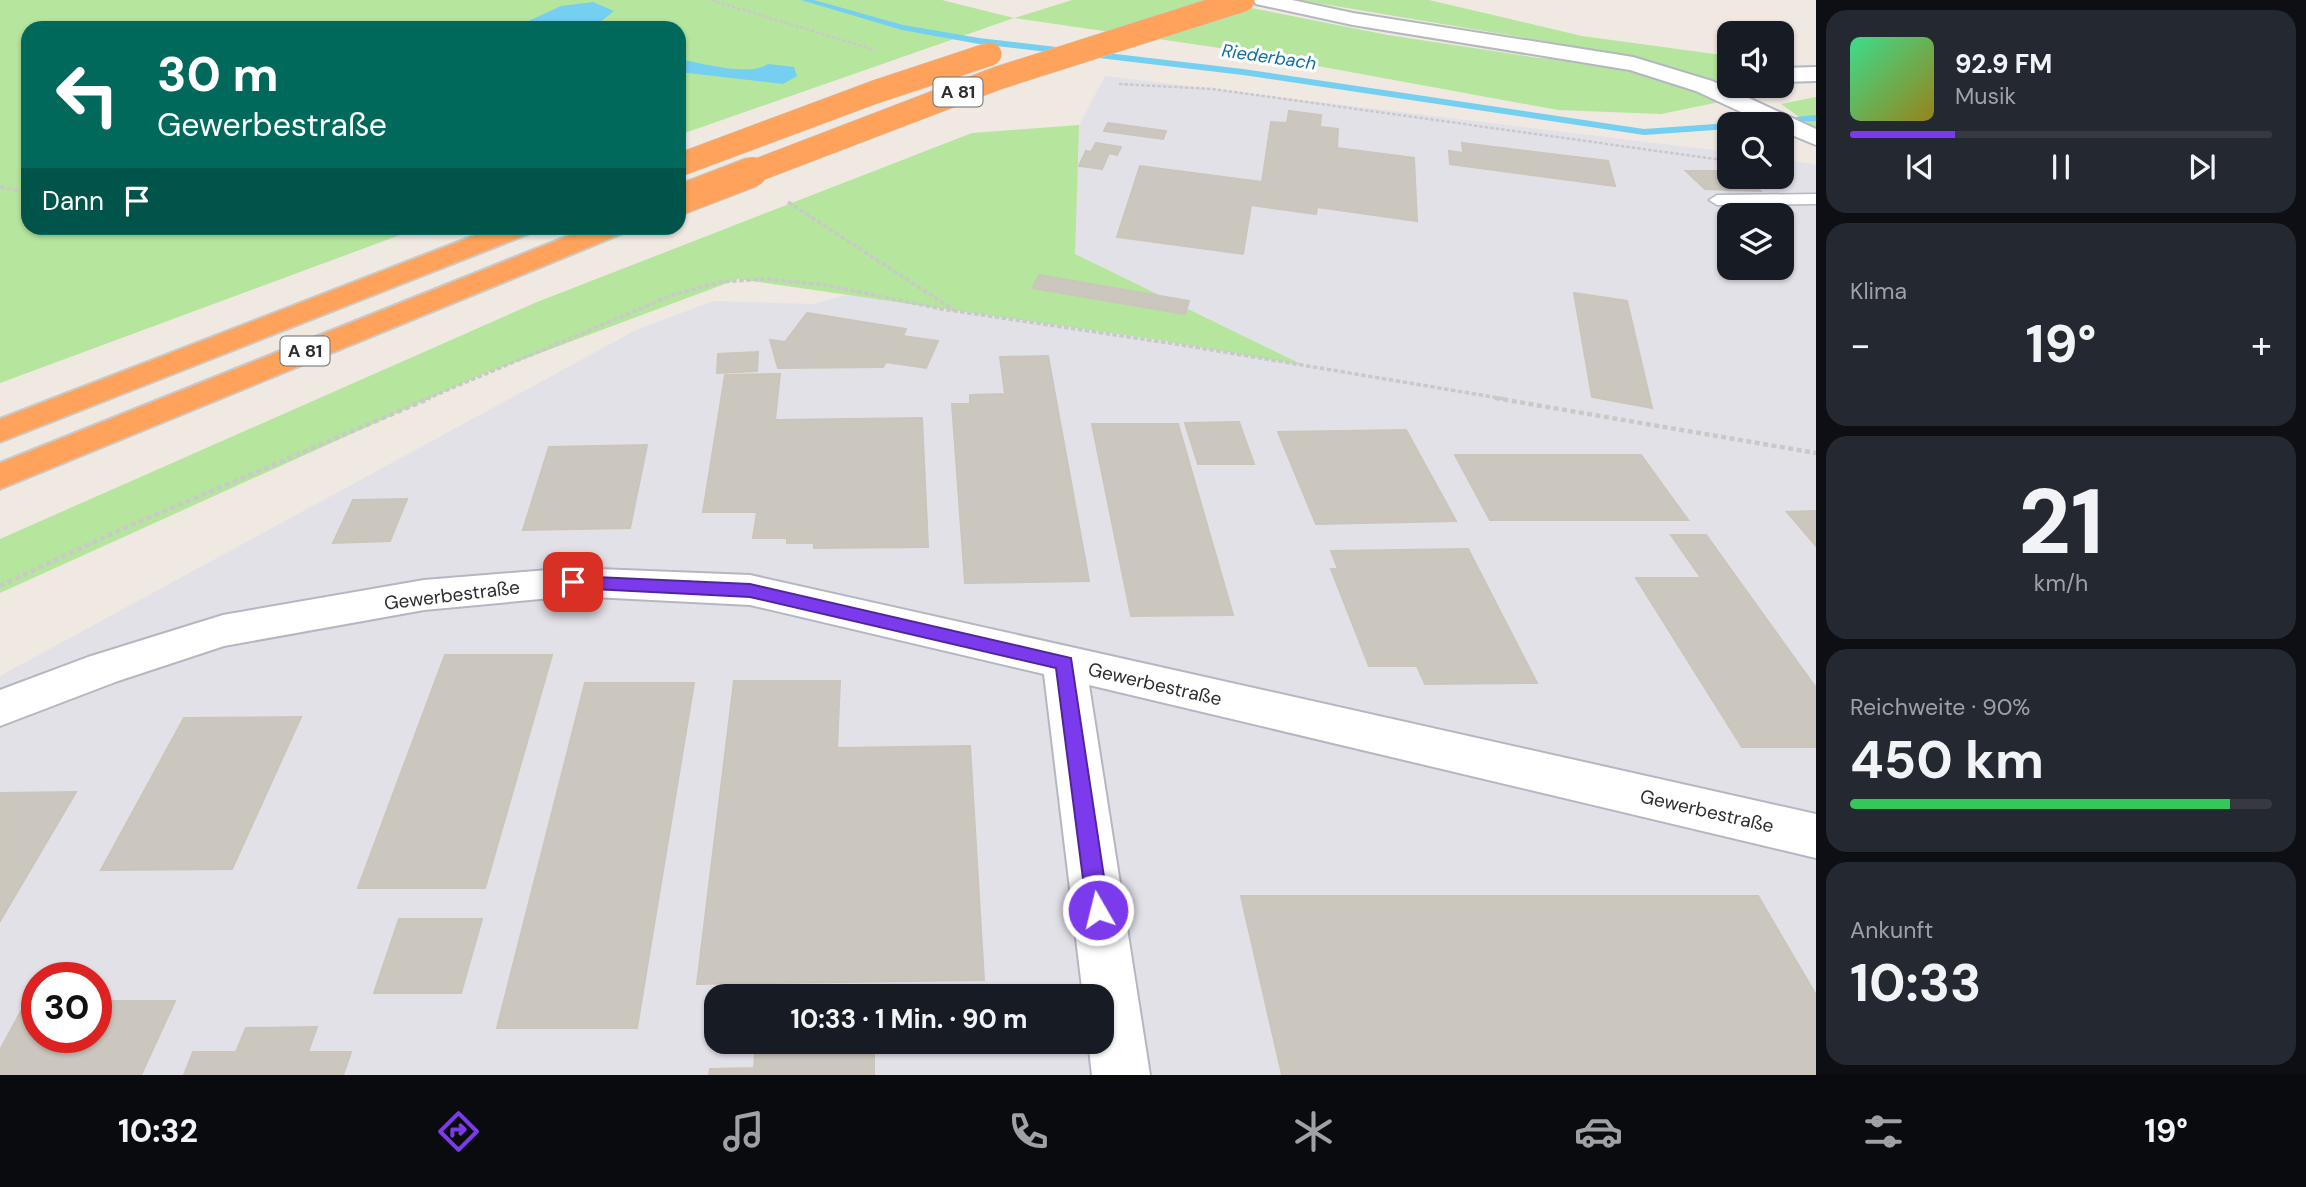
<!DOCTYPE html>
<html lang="de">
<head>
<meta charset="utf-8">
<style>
  :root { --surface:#171b24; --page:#242831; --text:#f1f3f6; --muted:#9ea1a6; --line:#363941; --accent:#7c3aed }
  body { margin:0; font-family:"DM Sans",sans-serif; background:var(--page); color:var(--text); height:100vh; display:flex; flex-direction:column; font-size:26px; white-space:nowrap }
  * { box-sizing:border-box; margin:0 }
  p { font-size:23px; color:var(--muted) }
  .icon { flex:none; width:38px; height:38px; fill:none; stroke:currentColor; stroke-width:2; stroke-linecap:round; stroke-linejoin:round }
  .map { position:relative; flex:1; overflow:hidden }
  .side { display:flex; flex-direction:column; gap:10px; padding:10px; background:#0d0f14; width:490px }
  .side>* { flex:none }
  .banner { position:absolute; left:21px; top:21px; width:665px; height:214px; border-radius:21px; box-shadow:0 2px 5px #0004; background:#00695c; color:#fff; overflow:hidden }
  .tools { position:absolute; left:1717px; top:21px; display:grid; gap:14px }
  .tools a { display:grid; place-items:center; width:77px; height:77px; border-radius:14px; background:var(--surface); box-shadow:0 2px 5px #0004; font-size:35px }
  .speed { position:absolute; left:21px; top:962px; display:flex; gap:14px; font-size:35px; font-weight:700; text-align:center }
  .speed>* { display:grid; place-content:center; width:91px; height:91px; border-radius:50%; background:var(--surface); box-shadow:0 2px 5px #0004; line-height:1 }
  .speed .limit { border:10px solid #d22; background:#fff; color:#111 }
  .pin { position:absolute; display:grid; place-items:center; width:60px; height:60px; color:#fff; margin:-30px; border-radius:14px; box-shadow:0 4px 10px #0006 }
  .me { position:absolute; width:77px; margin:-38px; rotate:352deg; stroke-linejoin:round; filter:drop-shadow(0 0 5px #0008) }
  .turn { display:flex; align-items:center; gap:24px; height:147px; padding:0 21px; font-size:32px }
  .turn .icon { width:91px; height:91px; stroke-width:2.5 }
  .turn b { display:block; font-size:49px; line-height:60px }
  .then { display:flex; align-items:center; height:66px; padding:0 21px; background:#0003; gap:14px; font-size:26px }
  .big { font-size:52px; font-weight:700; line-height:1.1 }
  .side .tile { flex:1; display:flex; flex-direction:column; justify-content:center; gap:10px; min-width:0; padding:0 24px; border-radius:21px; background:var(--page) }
  .side .dial { align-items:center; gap:0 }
  .dial b { font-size:91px; line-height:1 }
  .song { display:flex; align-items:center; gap:21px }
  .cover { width:84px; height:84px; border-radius:10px; background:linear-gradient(135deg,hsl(150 70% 55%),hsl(50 70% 35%)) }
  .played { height:7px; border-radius:4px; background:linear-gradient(90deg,var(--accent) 25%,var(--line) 25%) }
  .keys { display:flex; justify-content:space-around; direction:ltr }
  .heat { display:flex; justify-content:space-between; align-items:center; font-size:38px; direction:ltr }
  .charge { height:10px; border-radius:5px; background:linear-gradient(90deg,#34c759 90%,var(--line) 0) }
  .trip { position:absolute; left:704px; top:984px; width:410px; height:70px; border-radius:21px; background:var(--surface); box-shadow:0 2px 5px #0004; font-weight:700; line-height:70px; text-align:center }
  .menu { display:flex; height:112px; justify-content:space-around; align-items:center; background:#090b0e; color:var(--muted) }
  .menu .icon { width:49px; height:49px }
  .menu .current { color:var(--accent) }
  .menu b { font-size:32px; color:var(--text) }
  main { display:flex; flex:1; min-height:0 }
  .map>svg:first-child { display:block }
  .industrial { fill:#e3e1e8; fill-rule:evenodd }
  .green { fill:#b6e59e }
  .water { fill:#75cff0 }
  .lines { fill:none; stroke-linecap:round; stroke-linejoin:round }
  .stream { fill:#75cff0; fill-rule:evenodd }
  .building { fill:#cbc7bf; stroke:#cbc5ba; stroke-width:2 }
  .lane-casing { stroke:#b4b7c1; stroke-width:3 }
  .street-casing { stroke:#b4b7c1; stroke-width:4 }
  .secondary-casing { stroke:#b4b7c1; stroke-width:4 }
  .highway-casing { stroke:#c9c9c9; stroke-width:4 }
  .path-far2 { stroke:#c9c9c9; stroke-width:2.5; stroke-dasharray:3.5 2; stroke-linecap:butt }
  .path-far1 { stroke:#c9c9c9; stroke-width:3.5; stroke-dasharray:4.5 2.5; stroke-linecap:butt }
  .path { stroke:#c9c9c9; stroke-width:4.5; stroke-dasharray:5 3.5; stroke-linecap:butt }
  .lane { fill:#fff; fill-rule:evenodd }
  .street { fill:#fff; fill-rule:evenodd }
  .secondary { fill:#fff; fill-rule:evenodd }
  .highway { fill:#ffa35c; fill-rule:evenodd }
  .highway-bridge-far1-casing { stroke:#c9c9c9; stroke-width:24; stroke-linecap:butt }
  .highway-bridge-casing { stroke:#c9c9c9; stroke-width:32; stroke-linecap:butt }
  .highway-bridge-far1 { stroke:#ffa35c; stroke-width:23 }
  .highway-bridge { stroke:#ffa35c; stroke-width:30 }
  .route { fill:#7c3aed; stroke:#51269a; stroke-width:2 }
  .labels { text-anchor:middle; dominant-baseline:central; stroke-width:6; stroke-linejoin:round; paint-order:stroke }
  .far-water-label { font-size:18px; font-style:italic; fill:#0d6fa3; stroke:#fff }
  .shield { fill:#fff; stroke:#6d6d6d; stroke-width:2 }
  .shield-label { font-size:18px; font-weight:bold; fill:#2e2e2e }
  .street-label { font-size:19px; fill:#2e2e2e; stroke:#fff }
</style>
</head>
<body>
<main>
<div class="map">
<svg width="1816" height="1075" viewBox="0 0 1816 1075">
  <rect width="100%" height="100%" fill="#efe9e1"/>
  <path class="industrial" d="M1105,76L1729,152V177H1782V159L1816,165V1075H0V676L636,330L713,301L814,304L1014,248ZM1729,215H1782V268H1729ZM37,978H96V1038H37ZM716,996H1101V1041H716Z"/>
  <g class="green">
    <polygon points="0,0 942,0 1014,18 1072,0 1211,0 1388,35 1539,58 1628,64 1550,42 1299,0 1429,0 1582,36 1729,56 1729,81 1706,86 1734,99 1661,114 1558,110 1220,48 1014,18 679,135 679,28 28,28 28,228 419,228 0,383"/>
    <polygon points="1816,97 1816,129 1781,104"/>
    <polygon points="1079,125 1075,254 1303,365 1153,339 738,279 481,375 0,593 0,539 537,302 972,133"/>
  </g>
  <g class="water">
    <polygon points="593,2 614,11 593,28 523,28 522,24 561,6"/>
    <path d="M679,59C701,63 750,77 768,64L794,67L797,76L783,84L679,72Z"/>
  </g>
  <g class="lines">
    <g class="stream">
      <polygon points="801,0 814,0 903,25 979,38 1243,69 1644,129 1729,123 1733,124 1729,124 1729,129 1644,135 1243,75 979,44 902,30"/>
      <polygon points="1816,115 1816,121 1749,124 1754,121"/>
    </g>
  </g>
  <g class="building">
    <polygon points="1289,111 1321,115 1320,127 1338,129 1337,148 1414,158 1417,221 1317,207 1316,214 1251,205 1243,254 1117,237 1140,166 1262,182 1271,122 1287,123"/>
    <polygon points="1108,123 1166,131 1163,139 1104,131"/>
    <polygon points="1096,143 1121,147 1117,155 1109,153 1102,169 1079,166 1086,151 1091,152"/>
    <polygon points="1462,143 1608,161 1615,186 1450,164 1449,151 1463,153"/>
    <polygon points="1686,171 1717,171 1733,185 1753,185 1760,191 1705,189"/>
    <polygon points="1039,275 1189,301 1185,314 1033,288"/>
    <polygon points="1574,293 1627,301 1652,408 1592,397"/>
    <polygon points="807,313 906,329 903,336 938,341 926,368 886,362 883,367 778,368 770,340 785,342"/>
    <polygon points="758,352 757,371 717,373 718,354"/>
    <polygon points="1048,356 1089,581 965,583 952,404 970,404 970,395 1005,394 1000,357"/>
    <polygon points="780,374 775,420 922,418 928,547 814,548 814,543 787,543 787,538 753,538 757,512 703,512 725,375"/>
    <polygon points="1239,422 1254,464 1198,464 1185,423"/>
    <polygon points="1092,424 1178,424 1233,615 1131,616"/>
    <polygon points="1406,430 1456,521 1316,524 1278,432"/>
    <polygon points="647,445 630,528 523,530 549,447"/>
    <polygon points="1455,455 1641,455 1688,520 1490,520"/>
    <polygon points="407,499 390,541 333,543 353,500"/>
    <polygon points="1816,511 1816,546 1787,512"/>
    <polygon points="1671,535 1706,535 1816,688 1816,747 1742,747 1636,578 1701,578"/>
    <polygon points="1468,549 1537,683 1425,684 1417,666 1369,666 1331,569 1338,569 1331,551"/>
    <polygon points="445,655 552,655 485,888 358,888"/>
    <polygon points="734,681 840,681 837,748 970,746 984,980 697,984"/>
    <polygon points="585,683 694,683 637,1028 497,1028"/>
    <polygon points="301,717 232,869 101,870 184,718"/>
    <polygon points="76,792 0,921 0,793"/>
    <polygon points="1241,896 1758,896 1816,995 1816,1075 1282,1075"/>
    <polygon points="399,919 482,919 461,993 374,993"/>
    <polygon points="96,1001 175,1001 141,1075 0,1075 0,1050 26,1002 37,1002 37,1038 96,1038"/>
    <polygon points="317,1027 308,1052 351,1052 343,1075 184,1075 193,1052 236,1052 246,1028"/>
    <polygon points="756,1041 890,1041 890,1045 874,1045 874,1075 709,1075 710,1069 754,1068"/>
  </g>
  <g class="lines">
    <g class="lane-casing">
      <polygon id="lane" points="1816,194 1816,204 1717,205 1709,200 1717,195"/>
    </g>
    <g class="street-casing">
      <polygon id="street" points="573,568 750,575 1816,814 1816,858 1089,685 1150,1075 1092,1075 1088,1041 1101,1041 1101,996 1083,996 1044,674 750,605 573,596 424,610 224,646 118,681 0,726 0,690 88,657 223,615 424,580"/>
    </g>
    <g class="secondary-casing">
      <g id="secondary">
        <polygon points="1253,0 1292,0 1353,13 1633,57 1712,81 1816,129 1816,145 1782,131 1782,124 1767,124 1696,91 1630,70 1353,25 1256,4"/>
        <polygon points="1816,67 1816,81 1782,82 1782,68"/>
      </g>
    </g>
    <g class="highway-casing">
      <g id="highway">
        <polygon points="494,228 532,228 528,234 0,442 0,419"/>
        <polygon points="588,228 625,228 621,234 0,489 0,463"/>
      </g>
    </g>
    <g class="path-far2">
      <polyline points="711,0 875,50"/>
      <polyline points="1119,84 1213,89 1729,161"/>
    </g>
    <g class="path-far1">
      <polyline points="0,187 28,192"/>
      <polyline points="788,202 954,310"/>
      <polyline points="426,399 673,295 719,282 766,279 825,285 942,309 1182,345 1505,399"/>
    </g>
    <g class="path">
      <polyline points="1495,398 1816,453"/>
      <polyline points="0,586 113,533 430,398"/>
    </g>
    <use href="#lane" class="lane"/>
    <use href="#street" class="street"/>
    <use href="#secondary" class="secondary"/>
    <use href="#highway" class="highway"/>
    <g class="highway-bridge-far1-casing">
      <g id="highway-bridge-far1">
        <polyline points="679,165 875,92 990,54"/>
        <polyline points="747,174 998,78 1243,0"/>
      </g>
    </g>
    <g class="highway-bridge-casing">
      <polyline id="highway-bridge" points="679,200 752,172"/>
    </g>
    <use href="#highway-bridge-far1" class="highway-bridge-far1"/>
    <use href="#highway-bridge" class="highway-bridge"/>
  </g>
  <polygon class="route" points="573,576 750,584 1071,658 1109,910 1106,917 1098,920 1091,917 1087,910 1056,668 750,597 573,588 565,582"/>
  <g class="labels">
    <g class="far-water-label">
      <text transform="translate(1269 57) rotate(8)">Riederbach</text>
    </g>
    <g class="shield">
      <rect x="933.5" y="77.5" width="49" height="29" rx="5"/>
      <rect x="280.5" y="336.5" width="49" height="29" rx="5"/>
    </g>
    <g class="shield-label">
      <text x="958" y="92">A 81</text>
      <text x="305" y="351">A 81</text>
    </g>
    <g class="street-label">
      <text transform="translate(452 595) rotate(-7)">Gewerbestraße</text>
      <text transform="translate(1155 684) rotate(13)">Gewerbestraße</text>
      <text transform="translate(1707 811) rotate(13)">Gewerbestraße</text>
    </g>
  </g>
</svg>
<div class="tools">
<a><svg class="icon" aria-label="sound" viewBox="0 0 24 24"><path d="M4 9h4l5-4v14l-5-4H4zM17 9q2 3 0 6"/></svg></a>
<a><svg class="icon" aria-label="search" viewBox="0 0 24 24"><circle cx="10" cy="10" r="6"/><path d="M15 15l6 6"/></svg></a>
<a><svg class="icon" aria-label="layers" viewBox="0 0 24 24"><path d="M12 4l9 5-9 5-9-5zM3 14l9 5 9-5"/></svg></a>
</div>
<div class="speed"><div class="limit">30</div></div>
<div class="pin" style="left:573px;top:582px;background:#d93025"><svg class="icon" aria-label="arrive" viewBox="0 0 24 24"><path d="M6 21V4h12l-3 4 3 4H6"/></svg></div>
<svg class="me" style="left:1098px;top:910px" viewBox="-20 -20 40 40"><circle r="17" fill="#7c3aed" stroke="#fff" stroke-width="3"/><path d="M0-11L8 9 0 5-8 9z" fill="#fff"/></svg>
<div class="trip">10:33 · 1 Min. · 90 m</div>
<div class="banner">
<div class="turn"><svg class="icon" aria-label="left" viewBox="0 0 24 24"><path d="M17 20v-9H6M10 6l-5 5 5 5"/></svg><div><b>30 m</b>Gewerbestraße</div></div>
<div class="then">Dann<svg class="icon" aria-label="arrive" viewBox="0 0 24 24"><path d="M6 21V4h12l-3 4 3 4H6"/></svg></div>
</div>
</div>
<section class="side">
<div class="tile">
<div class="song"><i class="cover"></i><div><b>92.9 FM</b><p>Musik</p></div></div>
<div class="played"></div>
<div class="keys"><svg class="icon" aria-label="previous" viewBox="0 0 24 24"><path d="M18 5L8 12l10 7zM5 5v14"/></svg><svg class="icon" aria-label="pause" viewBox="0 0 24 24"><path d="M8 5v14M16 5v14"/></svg><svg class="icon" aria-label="next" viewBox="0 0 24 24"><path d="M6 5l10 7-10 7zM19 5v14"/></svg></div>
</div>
<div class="tile"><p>Klima</p>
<div class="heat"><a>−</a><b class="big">19°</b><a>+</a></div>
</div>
<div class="tile dial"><b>21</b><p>km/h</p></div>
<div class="tile"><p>Reichweite · 90%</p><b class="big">450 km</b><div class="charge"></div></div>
<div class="tile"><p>Ankunft</p><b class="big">10:33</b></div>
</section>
</main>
<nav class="menu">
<b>10:32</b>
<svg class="icon current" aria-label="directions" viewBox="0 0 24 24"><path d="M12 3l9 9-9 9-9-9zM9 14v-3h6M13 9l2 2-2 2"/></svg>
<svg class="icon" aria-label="music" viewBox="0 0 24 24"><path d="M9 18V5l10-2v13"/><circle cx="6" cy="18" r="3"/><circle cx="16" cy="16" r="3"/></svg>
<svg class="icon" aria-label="phone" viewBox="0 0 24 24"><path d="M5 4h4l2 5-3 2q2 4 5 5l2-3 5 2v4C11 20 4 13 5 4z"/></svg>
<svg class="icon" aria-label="climate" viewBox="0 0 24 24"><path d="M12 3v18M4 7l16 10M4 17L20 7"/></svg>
<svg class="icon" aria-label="car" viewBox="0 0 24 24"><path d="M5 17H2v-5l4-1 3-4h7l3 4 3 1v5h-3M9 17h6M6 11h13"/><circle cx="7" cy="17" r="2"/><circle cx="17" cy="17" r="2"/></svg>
<svg class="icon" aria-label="filters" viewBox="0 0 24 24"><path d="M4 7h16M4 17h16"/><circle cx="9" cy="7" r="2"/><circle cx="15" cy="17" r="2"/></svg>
<b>19°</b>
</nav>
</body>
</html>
